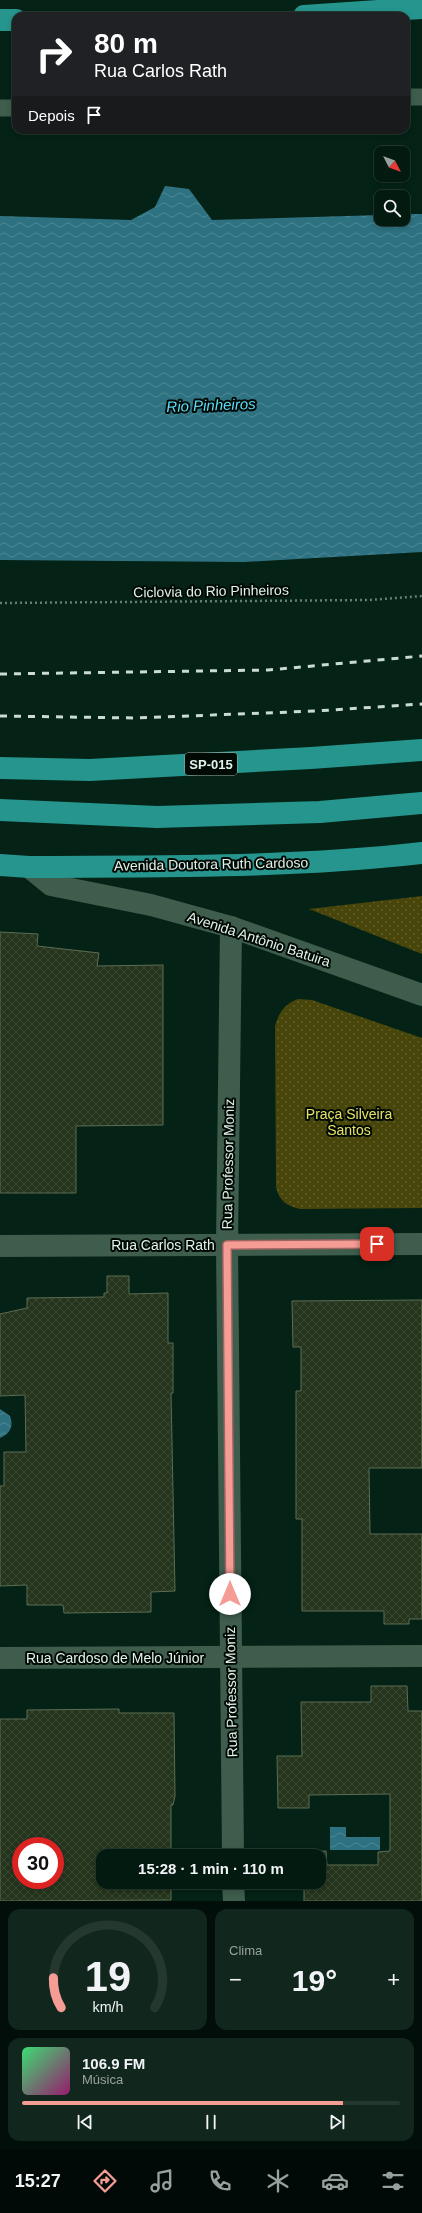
<!DOCTYPE html>
<html lang="pt">
<head>
<meta charset="utf-8">
<style>
  :root { --surface:#031a10; --page:#11271e; --text:#f1f3f6; --muted:#97a19f; --line:#243830; --accent:#f59c95 }
  body { margin:0; font-family:Helvetica,sans-serif; background:var(--page); color:var(--text); height:100vh; display:flex; flex-direction:column; font-size:15px; white-space:nowrap }
  * { box-sizing:border-box; margin:0 }
  p { font-size:13px; color:var(--muted) }
  .icon { flex:none; width:22px; height:22px; fill:none; stroke:currentColor; stroke-width:2; stroke-linecap:round; stroke-linejoin:round }
  .map { position:relative; height:1901px; overflow:hidden }
  .panel { display:flex; flex-direction:column; gap:8px; padding:8px; background:#020e09; flex:1 }
  .panel>* { flex:none }
  .hud { position:absolute; left:12px; top:12px; width:398px; height:122px; border-radius:12px; box-shadow:0 2px 6px #0003,0 0 0 1px var(--line); background:#202124; color:#fff; overflow:hidden }
  .needle { width:26px; rotate:132deg }
  .buttons { position:absolute; left:374px; top:146px; display:grid; gap:8px }
  .buttons a { display:grid; place-items:center; width:36px; height:36px; border-radius:8px; background:var(--surface); box-shadow:0 2px 6px #0003,0 0 0 1px var(--line); font-size:20px }
  .speed { position:absolute; left:12px; top:1837px; display:flex; gap:8px; font-size:20px; font-weight:700; text-align:center }
  .speed>* { display:grid; place-content:center; width:52px; height:52px; border-radius:50%; background:var(--surface); box-shadow:0 2px 6px #0003,0 0 0 1px var(--line); line-height:1 }
  .speed .limit { border:6px solid #d22; background:#fff; color:#111 }
  .pin { position:absolute; display:grid; place-items:center; width:34px; height:34px; color:#fff; margin:-17px; border-radius:8px; box-shadow:0 2px 6px #0006 }
  .me { position:absolute; width:44px; margin:-22px; rotate:0deg; stroke-linejoin:round; filter:drop-shadow(0 0 3px #0008) }
  .turn { display:flex; align-items:center; gap:14px; height:84px; padding:0 16px; font-size:18px }
  .turn .icon { width:52px; height:52px; stroke-width:2.5 }
  .turn b { display:block; font-size:28px; line-height:34px }
  .then { display:flex; align-items:center; height:38px; padding:0 16px; background:#0003; gap:8px; font-size:15px }
  .big { font-size:30px; font-weight:700; line-height:1.1 }
  .panel .widget { flex:1; display:flex; flex-direction:column; justify-content:center; gap:6px; min-width:0; padding:0 14px; border-radius:12px; background:var(--page) }
  .panel .dial { align-items:center; gap:0 }
  .dial svg { height:104px; overflow:visible; fill:none; stroke:var(--line); stroke-width:7; stroke-linecap:round; text-anchor:middle }
  .dial text { fill:var(--text); stroke:none }
  .song { display:flex; align-items:center; gap:12px }
  .cover { width:48px; height:48px; border-radius:6px; background:linear-gradient(135deg,hsl(140 70% 55%),hsl(320 70% 35%)) }
  .played { height:4px; border-radius:2px; background:linear-gradient(90deg,var(--accent) 85%,var(--line) 85%) }
  .keys { display:flex; justify-content:space-around; direction:ltr }
  .heat { display:flex; justify-content:space-between; align-items:center; font-size:22px; direction:ltr }
  .panel .tiles { flex:1; display:grid; gap:8px; grid-template-columns:1fr 1fr }
  .widget:last-child { grid-column:span 2 }
  .trip { position:absolute; left:96px; top:1849px; width:230px; height:40px; border-radius:12px; background:var(--surface); box-shadow:0 2px 6px #0003,0 0 0 1px var(--line); font-weight:700; line-height:40px; text-align:center }
  .menu { display:flex; height:64px; justify-content:space-around; align-items:center; background:#010a06; color:var(--muted) }
  .menu .icon { width:28px; height:28px }
  .menu .active { color:var(--accent) }
  .menu b { font-size:18px; color:var(--text) }
  .map>svg:first-child { display:block }
  .green { fill:url(#green-dots) }
  .water { fill:url(#water-waves) }
  .building { fill:url(#building-cross-hatch); stroke:#5c6d53; fill-rule:evenodd }
  .lines { fill:none; stroke-linecap:round; stroke-linejoin:round }
  .path { stroke:#657d72; stroke-width:2.5; stroke-dasharray:2 3; stroke-linecap:butt }
  .lane { stroke:#3e5d4d; stroke-width:17 }
  .street { stroke:#3e5d4d; stroke-width:22 }
  .secondary { stroke:#3e5d4d; stroke-width:22 }
  .highway { stroke:#25958e; stroke-width:22 }
  .rail { stroke:#cadcd2; stroke-width:3; stroke-dasharray:7 7; stroke-linecap:butt }
  .route-casing { stroke:#9f6561; stroke-width:10 }
  .route { stroke:#f59c95; stroke-width:7 }
  .labels { text-anchor:middle; dominant-baseline:central; stroke-width:4; stroke-linejoin:round; paint-order:stroke }
  .shield { fill:#010905; stroke:#9eada5; stroke-width:1 }
  .shield-label { font-size:13px; font-weight:bold; fill:#e2f3e9 }
  .street-label { font-size:14px; fill:#e2f3e9; stroke:#010905 }
  .park-label { font-size:14px; fill:#e8e362; stroke:#010905 }
  .water-label { font-size:15px; font-style:italic; fill:#5cddfb; stroke:#010905 }
</style>
</head>
<body>
<div class="map">
<svg width="422" height="1901" viewBox="0 0 422 1901">
  <defs>
    <pattern id="green-dots" width="8" height="8" patternUnits="userSpaceOnUse"><rect width="8" height="8" fill="#48450b"/><path d="M2 2h.1M6 6h.1" fill="none" stroke="#62602f" stroke-width="1.8" stroke-linecap="round"/></pattern>
    <pattern id="water-waves" width="16" height="10" patternUnits="userSpaceOnUse"><rect width="16" height="10" fill="#2e7282"/><path d="M0 5q4-4 8 0t8 0" fill="none" stroke="#4c8794"/></pattern>
    <pattern id="building-cross-hatch" width="8" height="8" patternUnits="userSpaceOnUse"><rect width="8" height="8" fill="#25341c"/><path d="M0 0l8 8M0 8l8-8" fill="none" stroke="#3a4832"/></pattern>
  </defs>
  <rect width="100%" height="100%" fill="#042215"/>
  <g class="green">
    <polygon points="422,896 422,954 309,909"/>
    <path d="M298,999L312,1000L422,1038V1208L300,1209C287,1206 279,1201 276,1187L275,1026C279,1012 285,1004 298,999Z"/>
  </g>
  <g class="water">
    <polygon points="165,186 189,189 212,220 381,215 381,219 403,219 403,214 422,214 422,552 244,562 0,560 0,216 131,220 155,207"/>
    <path d="M0,1409L10,1416C14,1426 10,1434 0,1438Z"/>
    <polygon points="330,1827 346,1827 346,1837 380,1837 380,1850 330,1850"/>
  </g>
  <g class="building">
    <polygon points="0,932 38,934 37,946 99,953 97,966 163,965 163,1125 76,1126 76,1193 0,1193"/>
    <polygon points="107,1276 129,1276 129,1294 168,1293 168,1343 173,1343 173,1393 171,1393 175,1591 151,1592 151,1612 64,1613 63,1605 27,1605 27,1585 0,1586 0,1486 4,1486 4,1452 26,1452 25,1395 0,1396 0,1314 27,1308 27,1298 104,1297 104,1293 107,1293"/>
    <polygon points="422,1300 422,1468 369,1468 370,1534 422,1534 422,1619 409,1619 409,1624 384,1624 384,1611 302,1611 302,1519 296,1519 296,1391 301,1391 301,1347 293,1347 292,1301"/>
    <polygon points="371,1686 407,1686 408,1711 422,1711 422,1901 304,1901 304,1882 319,1882 319,1856 304,1856 304,1852 326,1851 327,1865 378,1865 378,1852 390,1851 390,1794 309,1795 309,1808 278,1808 277,1756 302,1756 301,1702 371,1702"/>
    <path d="M119,1709V1713H174L175,1796L173,1805H171V1856H103V1882H171V1900L0,1901V1719H27V1710ZM21,1846H55V1880H21Z"/>
  </g>
  <g class="lines">
    <polyline class="path" points="0,603 369,600 422,596"/>
    <g class="lane">
      <polyline points="406,97 422,97"/>
      <polyline points="0,108 16,108"/>
    </g>
    <g class="street">
      <polyline points="231,927 227,1245 233,1856"/>
      <polyline points="0,1246 422,1244"/>
      <polyline points="0,1658 422,1656"/>
      <polyline points="233,1882 234,1901"/>
    </g>
    <polyline class="secondary" points="29,867 51,885 151,905 231,927 422,995"/>
    <g class="highway">
      <polyline points="304,16 422,8"/>
      <polyline points="0,20 16,20"/>
      <polyline points="0,768 90,770 311,758 422,750"/>
      <polyline points="0,810 157,817 320,812 422,803"/>
      <path d="M0,865L29,867C160,866 292,868 422,853"/>
    </g>
    <g class="rail">
      <polyline points="0,674 268,670 422,656"/>
      <polyline points="0,716 136,718 316,711 422,704"/>
    </g>
  </g>
  <g class="lines">
    <g class="route-casing">
      <polyline id="route" points="230,1594 227,1245 377,1244"/>
    </g>
    <use href="#route" class="route"/>
  </g>
  <g class="labels">
    <rect class="shield" x="185" y="753" width="52" height="22" rx="3"/>
    <g class="shield-label">
      <text x="211" y="764">SP-015</text>
    </g>
    <g class="street-label">
      <text transform="translate(211 591) rotate(-1)">Ciclovia do Rio Pinheiros</text>
      <text transform="translate(211 864) rotate(-1)">Avenida Doutora Ruth Cardoso</text>
      <text transform="translate(259 939) rotate(18)">Avenida Antônio Batuira</text>
      <text transform="translate(228 1164) rotate(-89)">Rua Professor Moniz</text>
      <text x="163" y="1245">Rua Carlos Rath</text>
      <text x="115" y="1658">Rua Cardoso de Melo Júnior</text>
      <text transform="translate(231 1692) rotate(-91)">Rua Professor Moniz</text>
    </g>
    <g class="park-label">
      <text x="349" y="1114">Praça Silveira<tspan x="349" dy="16">Santos</tspan></text>
    </g>
    <g class="water-label">
      <text transform="translate(211 405) rotate(-2)">Rio Pinheiros</text>
    </g>
  </g>
</svg>
<div class="buttons">
<a><svg class="needle" viewBox="-14 -14 28 28"><path d="M0-13l5 13h-10z" fill="#e53935"/><path d="M0 13l5-13h-10z" fill="#97a19f"/></svg></a>
<a><svg class="icon" aria-label="search" viewBox="0 0 24 24"><circle cx="10" cy="10" r="6"/><path d="M15 15l6 6"/></svg></a>
</div>
<div class="speed"><div class="limit">30</div></div>
<div class="pin" style="left:377px;top:1244px;background:#d93025"><svg class="icon" aria-label="arrive" viewBox="0 0 24 24"><path d="M6 21V4h12l-3 4 3 4H6"/></svg></div>
<svg class="me" style="left:230px;top:1594px" viewBox="-20 -20 40 40"><circle r="19" fill="#fff"/><path d="M0-13L10 11 0 6-10 11z" fill="#f59c95"/></svg>
<div class="trip">15:28 · 1 min · 110 m</div>
<div class="hud">
<div class="turn"><svg class="icon" aria-label="right" viewBox="0 0 24 24"><path d="M7 20v-9h11M14 6l5 5-5 5"/></svg><div><b>80 m</b>Rua Carlos Rath</div></div>
<div class="then">Depois<svg class="icon" aria-label="arrive" viewBox="0 0 24 24"><path d="M6 21V4h12l-3 4 3 4H6"/></svg></div>
</div>
</div>
<section class="panel">
<div class="tiles">
<div class="widget dial"><svg viewBox="0 0 100 80">
<path d="M14 69A42 42 0 1 1 86 69"/>
<path d="M14 69A42 42 0 0 1 8 46" stroke="#f59c95"/>
<text x="50" y="56" font-size="32" font-weight="700">19</text>
<text x="50" y="72" font-size="11">km/h</text>
</svg></div>
<div class="widget"><p>Clima</p>
<div class="heat"><a>−</a><b class="big">19°</b><a>+</a></div>
</div>
<div class="widget">
<div class="song"><i class="cover"></i><div><b>106.9 FM</b><p>Música</p></div></div>
<div class="played"></div>
<div class="keys"><svg class="icon" aria-label="previous" viewBox="0 0 24 24"><path d="M18 5L8 12l10 7zM5 5v14"/></svg><svg class="icon" aria-label="pause" viewBox="0 0 24 24"><path d="M8 5v14M16 5v14"/></svg><svg class="icon" aria-label="next" viewBox="0 0 24 24"><path d="M6 5l10 7-10 7zM19 5v14"/></svg></div>
</div>
</div>
</section>
<nav class="menu">
<b>15:27</b>
<svg class="icon active" aria-label="directions" viewBox="0 0 24 24"><path d="M12 3l9 9-9 9-9-9zM9 14v-3h6M13 9l2 2-2 2"/></svg>
<svg class="icon" aria-label="music" viewBox="0 0 24 24"><path d="M9 18V5l10-2v13"/><circle cx="6" cy="18" r="3"/><circle cx="16" cy="16" r="3"/></svg>
<svg class="icon" aria-label="phone" viewBox="0 0 24 24"><path d="M5 4h4l2 5-3 2q2 4 5 5l2-3 5 2v4C11 20 4 13 5 4z"/></svg>
<svg class="icon" aria-label="climate" viewBox="0 0 24 24"><path d="M12 3v18M4 7l16 10M4 17L20 7"/></svg>
<svg class="icon" aria-label="car" viewBox="0 0 24 24"><path d="M5 17H2v-5l4-1 3-4h7l3 4 3 1v5h-3M9 17h6M6 11h13"/><circle cx="7" cy="17" r="2"/><circle cx="17" cy="17" r="2"/></svg>
<svg class="icon" aria-label="filters" viewBox="0 0 24 24"><path d="M4 7h16M4 17h16"/><circle cx="9" cy="7" r="2"/><circle cx="15" cy="17" r="2"/></svg>
</nav>
</body>
</html>
